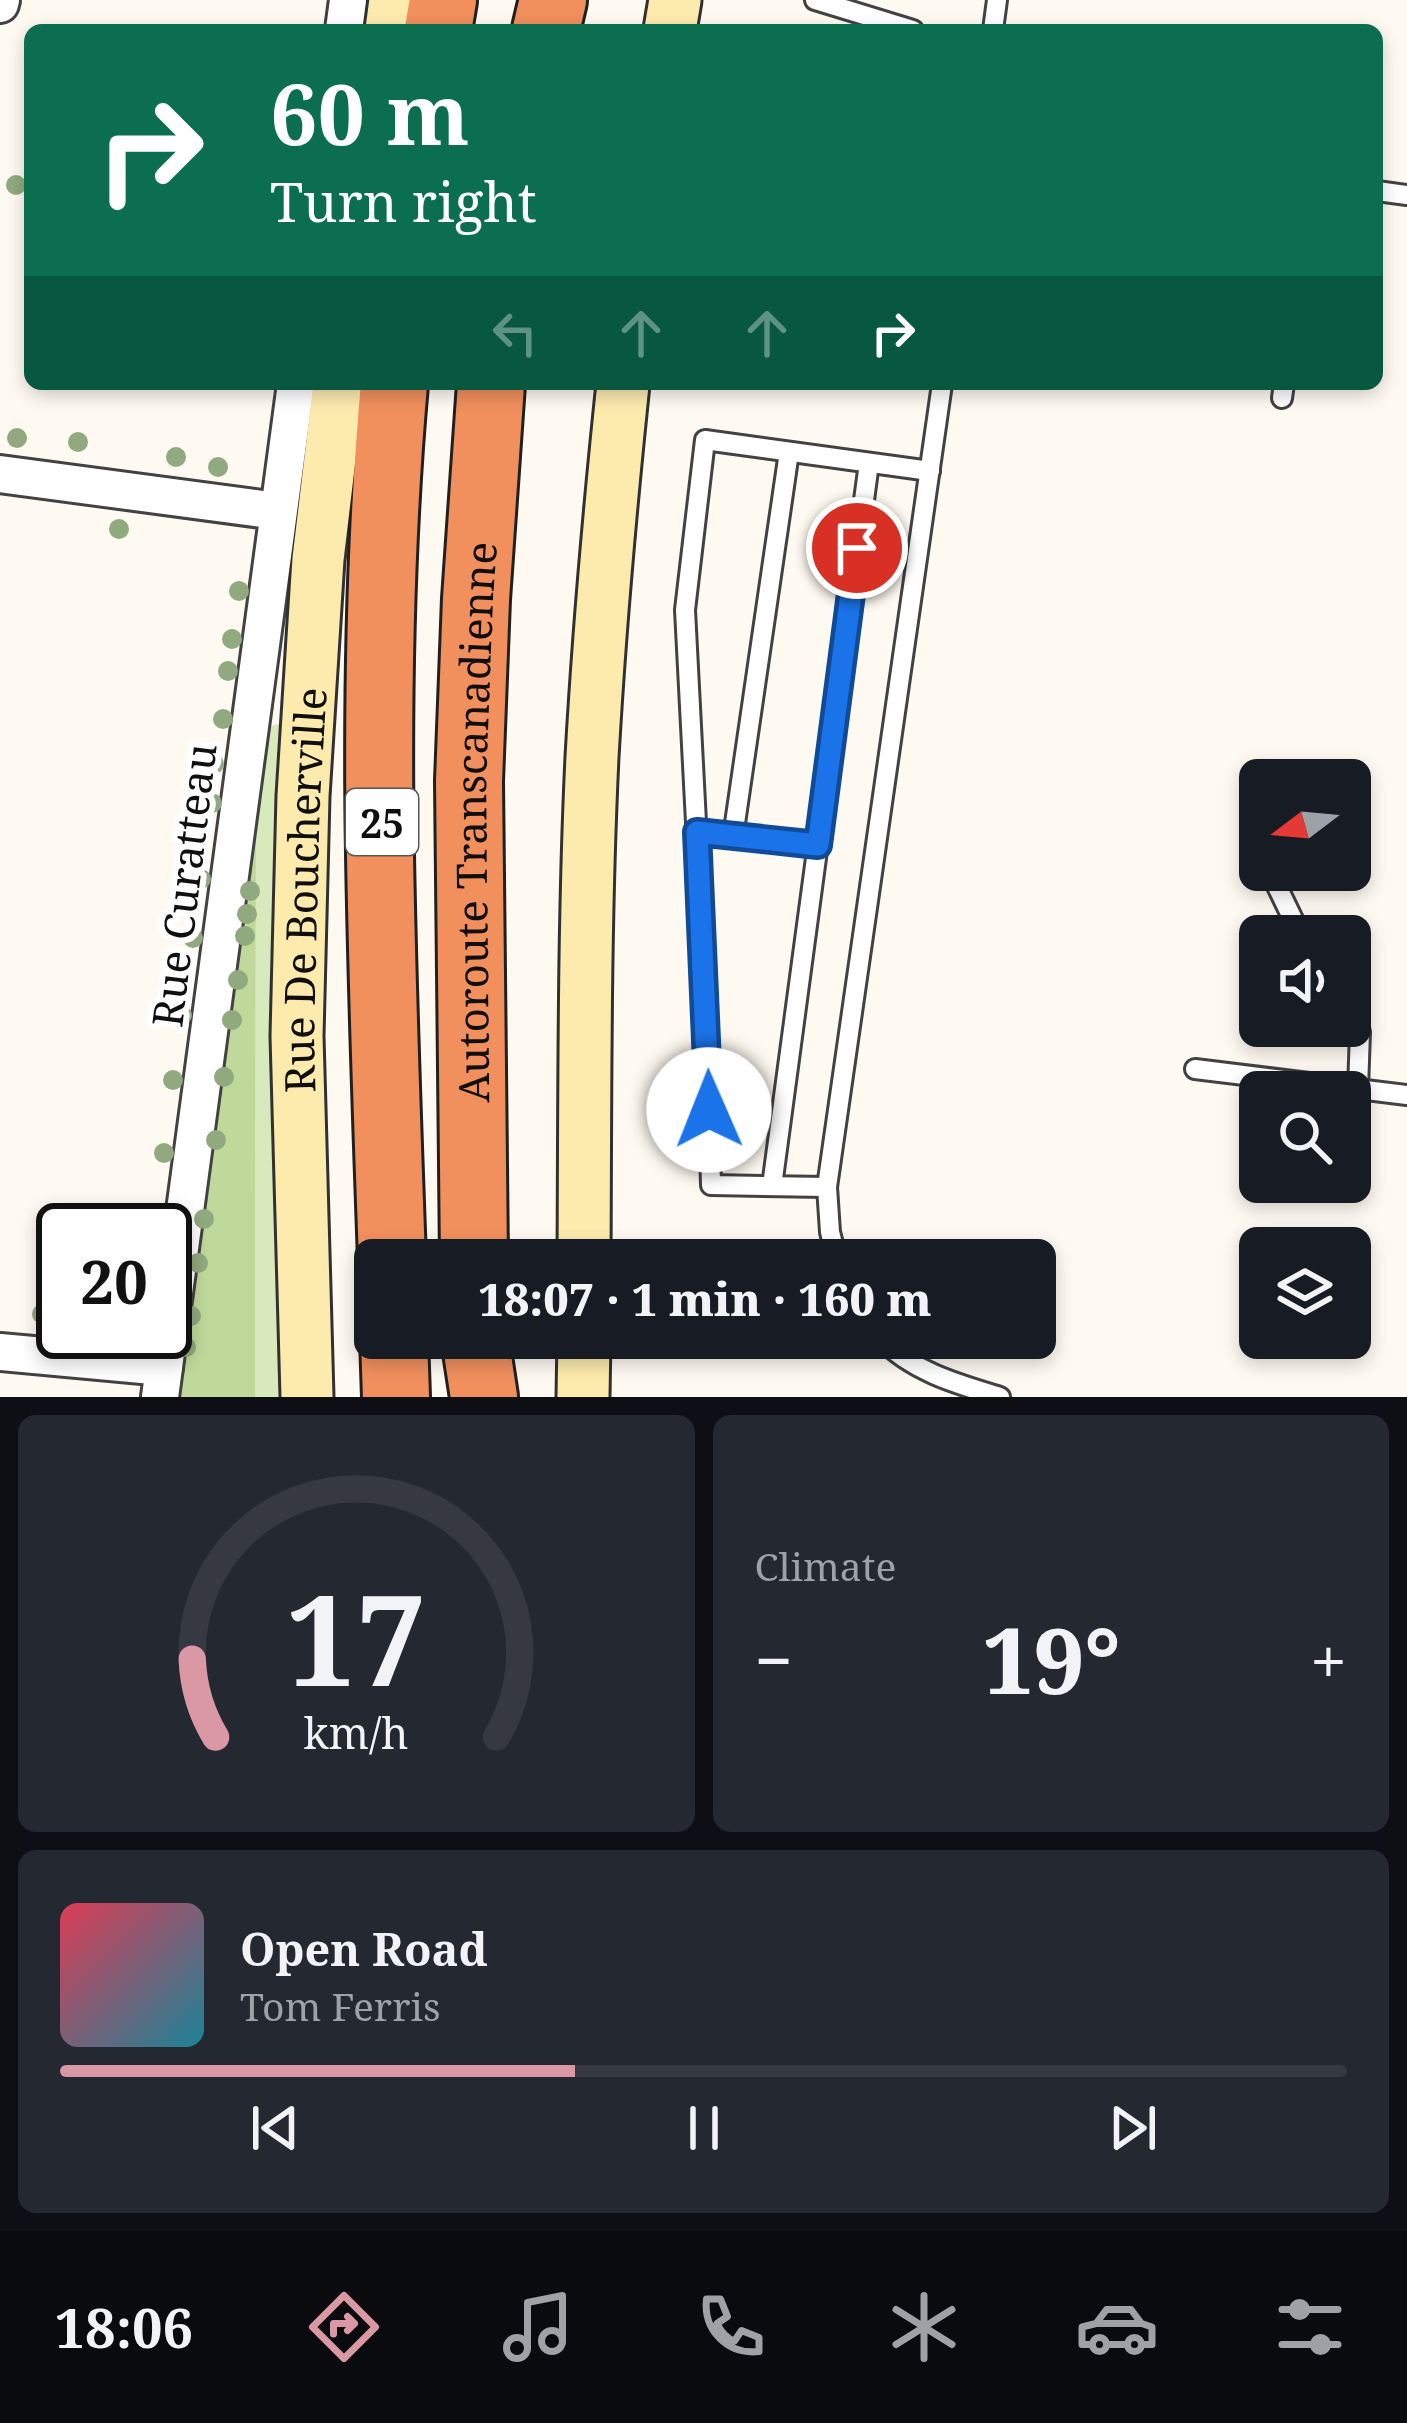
<!DOCTYPE html>
<html lang="en">
<head>
<meta charset="utf-8">
<style>
  :root { --surface:#171b24; --page:#242831; --text:#f1f3f6; --muted:#9ea1a6; --line:#363941; --accent:#da98a5 }
  body { margin:0; font-family:"Noto Serif",serif; background:var(--page); color:var(--text); height:100vh; display:flex; flex-direction:column; font-size:45px; white-space:nowrap }
  * { box-sizing:border-box; margin:0 }
  p { font-size:39px; color:var(--muted) }
  .icon { flex:none; width:66px; height:66px; fill:none; stroke:currentColor; stroke-width:2; stroke-linecap:round; stroke-linejoin:round }
  .map { position:relative; height:1397px; overflow:hidden }
  .side { display:flex; flex-direction:column; gap:18px; padding:18px; background:#0d0f14; flex:1 }
  .side>* { flex:none }
  .banner { position:absolute; left:24px; top:24px; width:1359px; height:366px; border-radius:18px; box-shadow:0 6px 18px #0003; background:#0b6e4f; color:#fff; overflow:hidden }
  .needle { width:78px; rotate:254deg }
  .fabs { position:absolute; left:1239px; top:759px; display:grid; gap:24px }
  .fabs a { display:grid; place-items:center; width:132px; height:132px; border-radius:18px; background:var(--surface); box-shadow:0 6px 18px #0003; font-size:60px }
  .speed { position:absolute; left:36px; top:1203px; display:flex; gap:24px; font-size:60px; font-weight:700; text-align:center }
  .speed>* { display:grid; place-content:center; width:156px; height:156px; border-radius:50%; background:var(--surface); box-shadow:0 6px 18px #0003; line-height:1 }
  .speed .limit { border:6px solid #111; border-radius:18px; background:#fff; color:#111 }
  .pin { position:absolute; display:grid; place-items:center; width:102px; height:102px; color:#fff; margin:-51px; border:6px solid #fff; border-radius:50%; box-shadow:0 3px 12px #0007 }
  .me { position:absolute; width:132px; margin:-66px; rotate:359deg; stroke-linejoin:round; filter:drop-shadow(0 0 9px #0008) }
  .turn { display:flex; align-items:center; gap:42px; height:252px; padding:0 48px; font-size:54px }
  .turn .icon { width:156px; height:156px; stroke-width:2.5 }
  .turn b { display:block; font-size:84px; line-height:102px }
  .lanes { display:flex; align-items:center; height:114px; padding:0 48px; background:#0003; justify-content:center; gap:60px; direction:ltr }
  .lanes .off { opacity:.35 }
  .big { font-size:90px; font-weight:800; line-height:1.1 }
  .side .card { flex:1; display:flex; flex-direction:column; justify-content:center; gap:18px; min-width:0; padding:0 42px; border-radius:18px; background:var(--page) }
  .side .dial { align-items:center; gap:0 }
  .dial svg { height:312px; overflow:visible; fill:none; stroke:var(--line); stroke-width:7; stroke-linecap:round; text-anchor:middle }
  .dial text { fill:var(--text); stroke:none }
  .song { display:flex; align-items:center; gap:36px }
  .cover { width:144px; height:144px; border-radius:18px; background:linear-gradient(135deg,hsl(350 70% 55%),hsl(190 70% 35%)) }
  .played { height:12px; border-radius:6px; background:linear-gradient(90deg,var(--accent) 40%,var(--line) 40%) }
  .keys { display:flex; justify-content:space-around; direction:ltr }
  .heat { display:flex; justify-content:space-between; align-items:center; font-size:66px; direction:ltr }
  .side .tiles { flex:1; display:grid; gap:18px; grid-template-columns:1fr 1fr }
  .card:last-child { grid-column:span 2 }
  .trip { position:absolute; left:354px; top:1239px; width:702px; height:120px; border-radius:18px; background:var(--surface); box-shadow:0 6px 18px #0003; font-weight:800; line-height:120px; text-align:center }
  .tab-bar { display:flex; height:192px; justify-content:space-around; align-items:center; background:#090b0e; color:var(--muted) }
  .tab-bar .icon { width:84px; height:84px }
  .tab-bar .on { color:var(--accent) }
  .tab-bar b { font-size:54px; color:var(--text) }
  .map>svg:first-child { display:block }
  .green { fill:#d8e9bb }
  .forest { fill:#bed99a }
  .lines { fill:none; stroke-linecap:round; stroke-linejoin:round }
  .lane-casing { stroke:#424242; stroke-width:24 }
  .street-casing { stroke:#424242; stroke-width:42 }
  .secondary-casing { stroke:#313131; stroke-width:57 }
  .highway-casing { stroke:#202020; stroke-width:72 }
  .lane { stroke:#fff; stroke-width:18 }
  .street { stroke:#fff; stroke-width:36 }
  .secondary { stroke:#fdebae; stroke-width:51 }
  .highway { stroke:#f18f5d; stroke-width:66 }
  .tree { fill:#91a97e }
  .route-casing { stroke:#114b97; stroke-width:30 }
  .route { stroke:#1a73e8; stroke-width:21 }
  .labels { text-anchor:middle; dominant-baseline:central; stroke-width:12; stroke-linejoin:round; paint-order:stroke }
  .shield { fill:#fff; stroke:#575757; stroke-width:3 }
  .shield-label { font-size:39px; font-weight:bold; fill:#0f0f0f }
  .street-label { font-size:42px; fill:#0f0f0f; stroke:#fff }
</style>
</head>
<body>
<div class="map">
<svg width="1407" height="1397" viewBox="0 0 1407 1397">
  <rect width="100%" height="100%" fill="#fffaf1"/>
  <polygon class="green" points="286,722 283,1397 255,1397 256,815 268,727"/>
  <polygon class="forest" points="256,815 255,1397 178,1397"/>
  <g class="lines">
    <g class="lane-casing">
      <g id="lane">
        <polyline points="815,0 913,30"/>
        <polyline points="993,30 997,0"/>
        <polyline points="1377,191 1407,195"/>
        <polyline points="1282,398 1284,384"/>
        <polyline points="697,833 818,845"/>
        <polyline points="733,837 789,452"/>
        <polyline points="1273,878 1301,936"/>
        <polyline points="1350,1015 1360,1032 1358,1089"/>
        <polyline points="1195,1069 1407,1095"/>
        <polyline points="772,1186 869,463"/>
        <polyline points="827,1187 711,1185 707,1035 685,610 705,440 930,471"/>
        <polyline points="837,1260 830,1232 827,1187 942,384"/>
        <path d="M880,1338C913,1372 957,1384 1000,1397"/>
      </g>
    </g>
    <g class="street-casing">
      <g id="street">
        <polyline points="0,4 1,0"/>
        <polyline points="344,30 348,0"/>
        <polyline points="0,474 277,511"/>
        <polyline points="0,1352 164,1367"/>
        <polyline points="160,1397 296,384"/>
      </g>
    </g>
    <g class="secondary-casing">
      <g id="secondary">
        <polyline points="391,30 395,0"/>
        <polyline points="670,30 675,0"/>
        <path d="M584,1260C585,1092 584,925 592,757C599,633 610,508 623,384"/>
        <path id="s1" d="M307,1397L297,1036L303,796L318,559L339,384"/>
        <polyline points="583,1397 584,1338"/>
      </g>
    </g>
    <g class="highway-casing">
      <g id="highway">
        <polyline points="438,30 443,0"/>
        <polyline points="546,30 553,0"/>
        <path d="M392,1260C382,970 368,673 394,384"/>
        <path id="s2" d="M474,1260L469,781L476,599L491,384"/>
        <polyline points="394,1338 396,1397"/>
        <polyline points="475,1338 484,1397"/>
      </g>
    </g>
    <use href="#lane" class="lane"/>
    <use href="#street" class="street"/>
    <use href="#secondary" class="secondary"/>
    <use href="#highway" class="highway"/>
  </g>
  <g class="tree">
    <circle cx="16" cy="185" r="10"/>
    <circle cx="17" cy="438" r="10"/>
    <circle cx="78" cy="442" r="10"/>
    <circle cx="176" cy="457" r="10"/>
    <circle cx="218" cy="467" r="10"/>
    <circle cx="119" cy="529" r="10"/>
    <circle cx="239" cy="591" r="10"/>
    <circle cx="232" cy="639" r="10"/>
    <circle cx="228" cy="671" r="10"/>
    <circle cx="223" cy="719" r="10"/>
    <circle cx="214" cy="764" r="10"/>
    <circle cx="212" cy="803" r="10"/>
    <circle cx="201" cy="879" r="10"/>
    <circle cx="250" cy="891" r="10"/>
    <circle cx="247" cy="914" r="10"/>
    <circle cx="245" cy="936" r="10"/>
    <circle cx="193" cy="938" r="10"/>
    <circle cx="238" cy="980" r="10"/>
    <circle cx="182" cy="1015" r="10"/>
    <circle cx="232" cy="1020" r="10"/>
    <circle cx="224" cy="1077" r="10"/>
    <circle cx="173" cy="1080" r="10"/>
    <circle cx="216" cy="1140" r="10"/>
    <circle cx="164" cy="1153" r="10"/>
    <circle cx="204" cy="1219" r="10"/>
    <circle cx="198" cy="1263" r="10"/>
    <circle cx="42" cy="1314" r="10"/>
    <circle cx="191" cy="1316" r="10"/>
    <circle cx="186" cy="1347" r="10"/>
  </g>
  <g class="lines">
    <g class="route-casing">
      <polyline id="route" points="709,1110 697,832 818,845 857,548"/>
    </g>
    <use href="#route" class="route"/>
  </g>
  <g class="labels">
    <rect class="shield" x="346" y="789" width="72" height="66" rx="9"/>
    <g class="shield-label">
      <text x="382" y="822">25</text>
    </g>
    <g class="street-label">
      <text stroke="none"><textPath href="#s2" startOffset="438">Autoroute Transcanadienne</textPath></text>
      <text transform="translate(183 885) rotate(-83)">Rue Curatteau</text>
      <text stroke="none"><textPath href="#s1" startOffset="507">Rue De Boucherville</textPath></text>
    </g>
  </g>
</svg>
<div class="fabs">
<a><svg class="needle" viewBox="-14 -14 28 28"><path d="M0-13l5 13h-10z" fill="#e53935"/><path d="M0 13l5-13h-10z" fill="#9ea1a6"/></svg></a>
<a><svg class="icon" aria-label="sound" viewBox="0 0 24 24"><path d="M4 9h4l5-4v14l-5-4H4zM17 9q2 3 0 6"/></svg></a>
<a><svg class="icon" aria-label="search" viewBox="0 0 24 24"><circle cx="10" cy="10" r="6"/><path d="M15 15l6 6"/></svg></a>
<a><svg class="icon" aria-label="layers" viewBox="0 0 24 24"><path d="M12 4l9 5-9 5-9-5zM3 14l9 5 9-5"/></svg></a>
</div>
<div class="speed"><div class="limit">20</div></div>
<div class="pin" style="left:857px;top:548px;background:#d93025"><svg class="icon" aria-label="arrive" viewBox="0 0 24 24"><path d="M6 21V4h12l-3 4 3 4H6"/></svg></div>
<svg class="me" style="left:709px;top:1110px" viewBox="-20 -20 40 40"><circle r="19" fill="#fff"/><path d="M0-13L10 11 0 6-10 11z" fill="#1a73e8"/></svg>
<div class="trip">18:07 · 1 min · 160 m</div>
<div class="banner">
<div class="turn"><svg class="icon" aria-label="right" viewBox="0 0 24 24"><path d="M7 20v-9h11M14 6l5 5-5 5"/></svg><div><b>60 m</b>Turn right</div></div>
<div class="lanes"><svg class="icon off" aria-label="left" viewBox="0 0 24 24"><path d="M17 20v-9H6M10 6l-5 5 5 5"/></svg><svg class="icon off" aria-label="ahead" viewBox="0 0 24 24"><path d="M12 20V5M6 11l6-6 6 6"/></svg><svg class="icon off" aria-label="ahead" viewBox="0 0 24 24"><path d="M12 20V5M6 11l6-6 6 6"/></svg><svg class="icon" aria-label="right" viewBox="0 0 24 24"><path d="M7 20v-9h11M14 6l5 5-5 5"/></svg></div>
</div>
</div>
<section class="side">
<div class="tiles">
<div class="card dial"><svg viewBox="0 0 100 80">
<path d="M14 69A42 42 0 1 1 86 69"/>
<path d="M14 69A42 42 0 0 1 8 49" stroke="#da98a5"/>
<text x="50" y="56" font-size="32" font-weight="700">17</text>
<text x="50" y="72" font-size="11">km/h</text>
</svg></div>
<div class="card"><p>Climate</p>
<div class="heat"><a>−</a><b class="big">19°</b><a>+</a></div>
</div>
<div class="card">
<div class="song"><i class="cover"></i><div><b>Open Road</b><p>Tom Ferris</p></div></div>
<div class="played"></div>
<div class="keys"><svg class="icon" aria-label="previous" viewBox="0 0 24 24"><path d="M18 5L8 12l10 7zM5 5v14"/></svg><svg class="icon" aria-label="pause" viewBox="0 0 24 24"><path d="M8 5v14M16 5v14"/></svg><svg class="icon" aria-label="next" viewBox="0 0 24 24"><path d="M6 5l10 7-10 7zM19 5v14"/></svg></div>
</div>
</div>
</section>
<nav class="tab-bar">
<b>18:06</b>
<svg class="icon on" aria-label="directions" viewBox="0 0 24 24"><path d="M12 3l9 9-9 9-9-9zM9 14v-3h6M13 9l2 2-2 2"/></svg>
<svg class="icon" aria-label="music" viewBox="0 0 24 24"><path d="M9 18V5l10-2v13"/><circle cx="6" cy="18" r="3"/><circle cx="16" cy="16" r="3"/></svg>
<svg class="icon" aria-label="phone" viewBox="0 0 24 24"><path d="M5 4h4l2 5-3 2q2 4 5 5l2-3 5 2v4C11 20 4 13 5 4z"/></svg>
<svg class="icon" aria-label="climate" viewBox="0 0 24 24"><path d="M12 3v18M4 7l16 10M4 17L20 7"/></svg>
<svg class="icon" aria-label="car" viewBox="0 0 24 24"><path d="M5 17H2v-5l4-1 3-4h7l3 4 3 1v5h-3M9 17h6M6 11h13"/><circle cx="7" cy="17" r="2"/><circle cx="17" cy="17" r="2"/></svg>
<svg class="icon" aria-label="filters" viewBox="0 0 24 24"><path d="M4 7h16M4 17h16"/><circle cx="9" cy="7" r="2"/><circle cx="15" cy="17" r="2"/></svg>
</nav>
</body>
</html>
